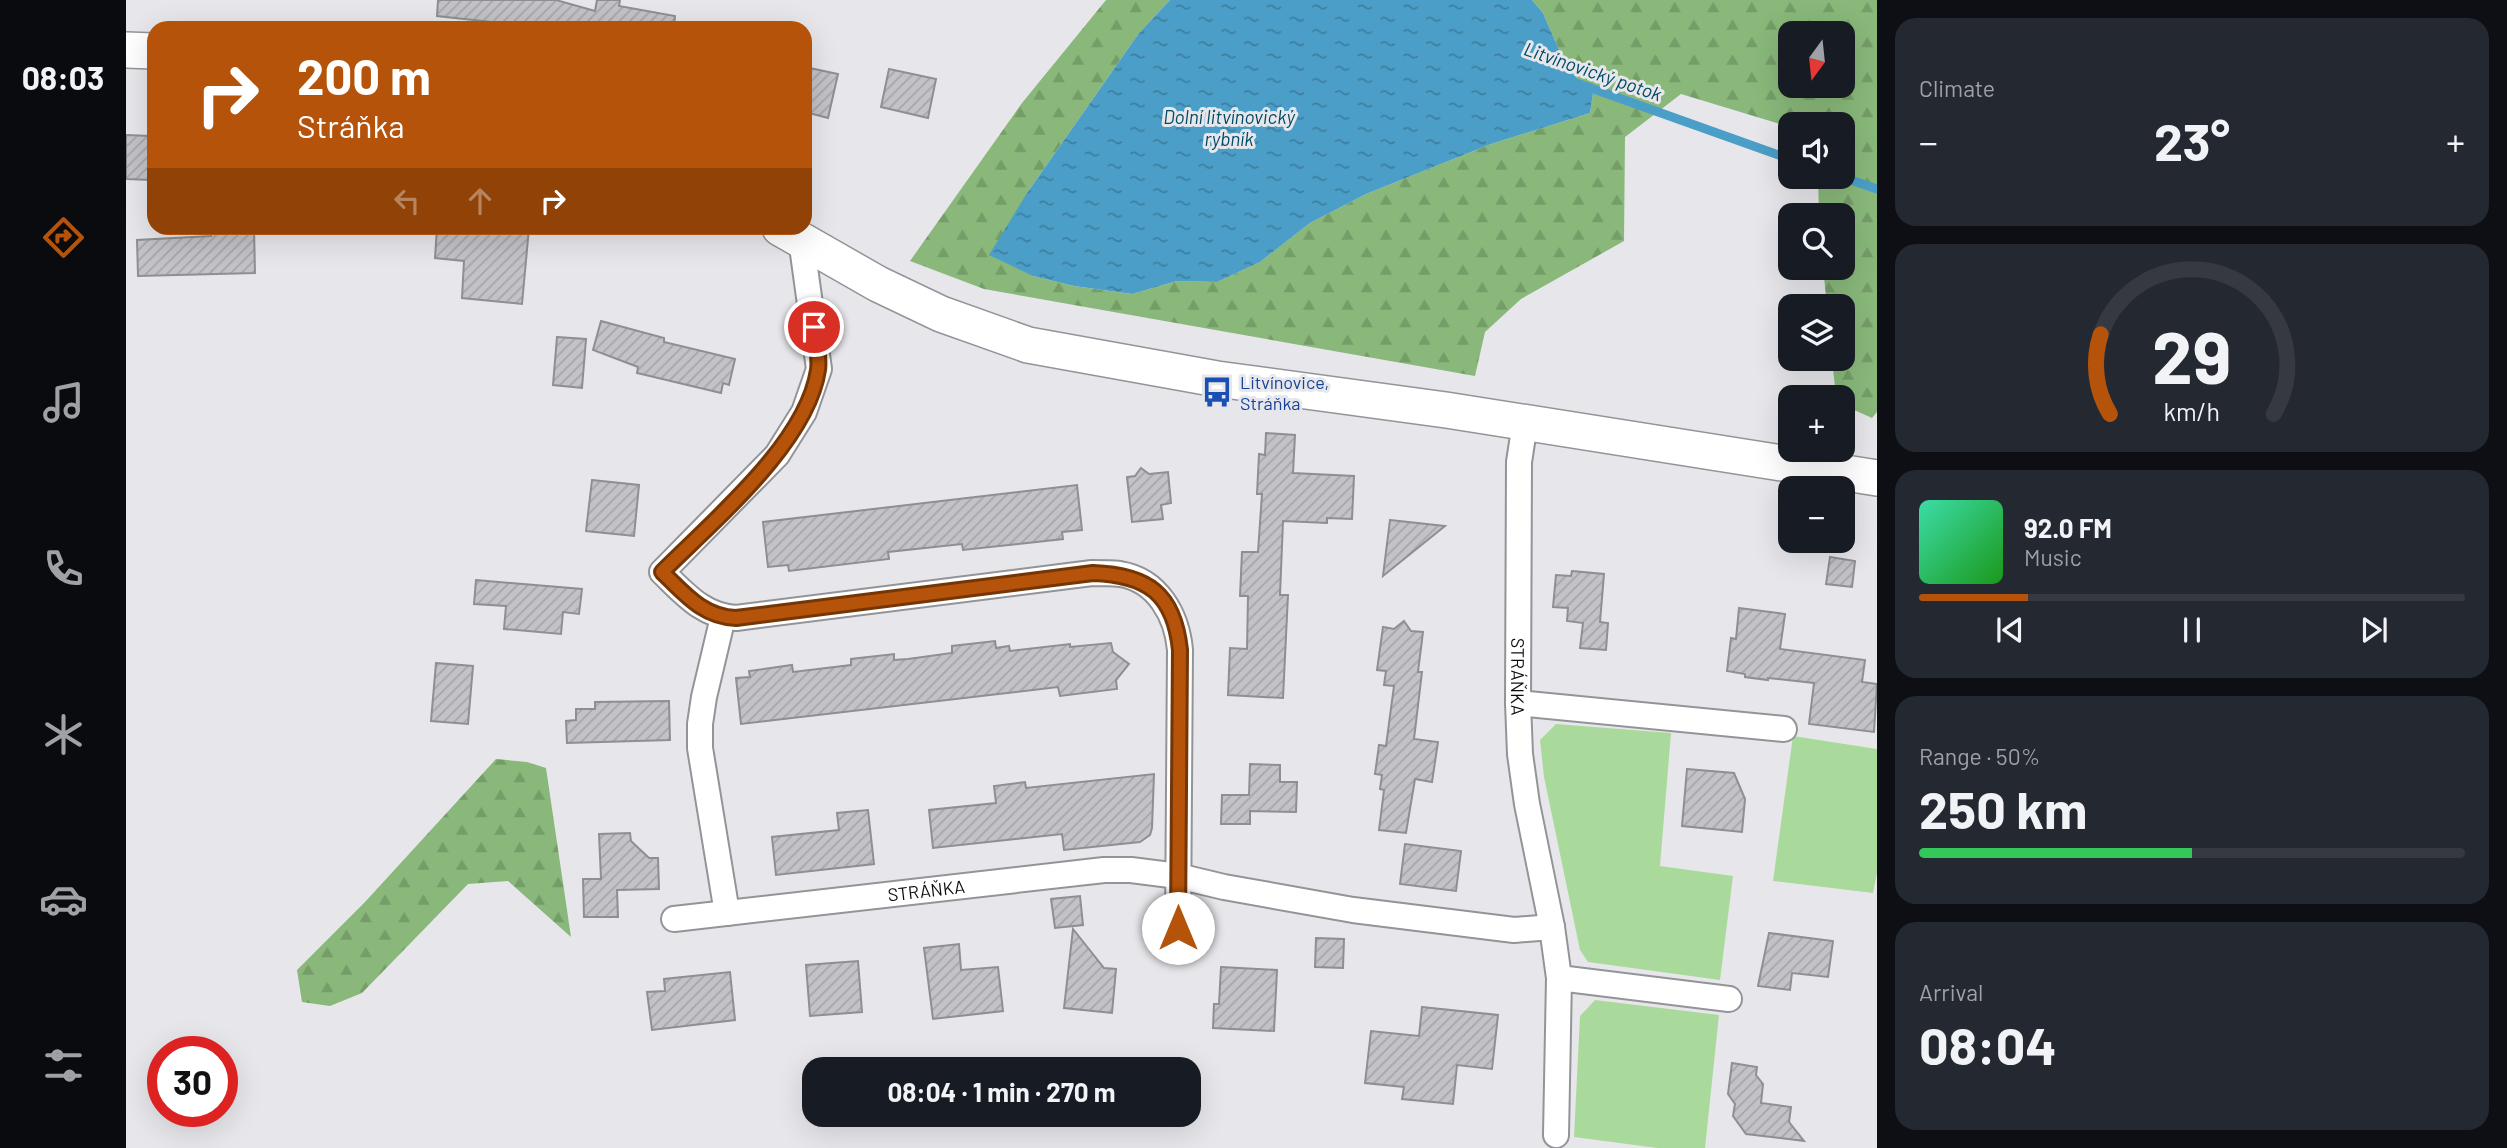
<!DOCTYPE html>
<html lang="en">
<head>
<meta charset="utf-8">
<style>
  :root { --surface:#171b24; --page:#242831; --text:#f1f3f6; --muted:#9ea1a6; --line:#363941; --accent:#b45309 }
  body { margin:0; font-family:Barlow,sans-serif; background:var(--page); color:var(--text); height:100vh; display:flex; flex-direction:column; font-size:26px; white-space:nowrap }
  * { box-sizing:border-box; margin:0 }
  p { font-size:23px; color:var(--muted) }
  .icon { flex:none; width:38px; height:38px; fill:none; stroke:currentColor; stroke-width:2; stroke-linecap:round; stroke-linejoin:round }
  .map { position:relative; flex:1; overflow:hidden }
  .panel { display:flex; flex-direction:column; gap:18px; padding:18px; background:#0d0f14; width:630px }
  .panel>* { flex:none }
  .top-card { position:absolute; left:21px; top:21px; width:665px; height:214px; border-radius:21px; box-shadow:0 7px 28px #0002; background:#b45309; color:#fff; overflow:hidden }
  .needle { width:46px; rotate:195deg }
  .controls { position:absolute; left:1652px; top:21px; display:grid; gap:14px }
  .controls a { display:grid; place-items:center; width:77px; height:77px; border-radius:14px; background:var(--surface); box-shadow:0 7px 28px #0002; font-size:35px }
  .speed { position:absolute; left:21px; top:1036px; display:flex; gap:14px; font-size:35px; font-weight:700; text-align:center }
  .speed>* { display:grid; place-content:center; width:91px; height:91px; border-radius:50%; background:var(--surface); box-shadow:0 7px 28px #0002; line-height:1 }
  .speed .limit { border:10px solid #d22; background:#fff; color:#111 }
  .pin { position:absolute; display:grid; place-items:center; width:60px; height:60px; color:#fff; margin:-30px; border:4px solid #fff; border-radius:50%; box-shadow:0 2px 7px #0007 }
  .me { position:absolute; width:77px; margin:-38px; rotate:0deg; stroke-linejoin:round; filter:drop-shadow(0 0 5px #0008) }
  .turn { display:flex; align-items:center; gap:24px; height:147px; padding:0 35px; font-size:32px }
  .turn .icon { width:91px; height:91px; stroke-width:2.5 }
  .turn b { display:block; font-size:49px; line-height:60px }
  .lanes { display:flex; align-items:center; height:66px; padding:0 35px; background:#0003; justify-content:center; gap:35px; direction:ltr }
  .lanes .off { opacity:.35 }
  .big { font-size:52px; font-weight:700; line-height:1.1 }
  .panel .tile { flex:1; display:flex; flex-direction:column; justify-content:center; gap:10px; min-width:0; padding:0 24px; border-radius:21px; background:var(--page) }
  .panel .dial { align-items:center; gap:0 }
  .dial svg { height:182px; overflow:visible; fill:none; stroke:var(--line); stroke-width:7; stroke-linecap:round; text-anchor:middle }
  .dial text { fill:var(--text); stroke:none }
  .song { display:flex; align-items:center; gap:21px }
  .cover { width:84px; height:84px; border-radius:10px; background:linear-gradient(135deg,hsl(160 70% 55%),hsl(120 70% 35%)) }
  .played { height:7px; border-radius:4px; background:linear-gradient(90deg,var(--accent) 20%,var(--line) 20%) }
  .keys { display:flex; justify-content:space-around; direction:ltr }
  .heat { display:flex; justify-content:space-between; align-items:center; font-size:38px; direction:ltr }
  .charge { height:10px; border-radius:5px; background:linear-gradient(90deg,#34c759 50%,var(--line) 0) }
  .trip { position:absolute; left:676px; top:1057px; width:399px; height:70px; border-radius:21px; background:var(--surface); box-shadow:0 7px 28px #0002; font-weight:700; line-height:70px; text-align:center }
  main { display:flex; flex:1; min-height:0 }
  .menu { display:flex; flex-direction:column; width:126px; justify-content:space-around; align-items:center; background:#090b0e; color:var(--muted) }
  .menu .icon { width:49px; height:49px }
  .menu .current { color:var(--accent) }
  .menu b { font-size:32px; color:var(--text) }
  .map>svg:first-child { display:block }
  .grass { fill:#aada9b }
  .forest { fill:url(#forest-firs); fill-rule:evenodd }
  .water { fill:url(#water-ripples) }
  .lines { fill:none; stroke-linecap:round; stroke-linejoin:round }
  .stream { stroke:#4b9ec7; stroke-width:9 }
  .building { fill:url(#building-hatch); stroke:#8e8f93; stroke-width:2 }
  .street-casing { stroke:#939498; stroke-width:28 }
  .secondary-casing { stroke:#939498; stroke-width:38 }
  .street { stroke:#fff; stroke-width:24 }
  .secondary { stroke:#fff; stroke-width:35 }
  .route-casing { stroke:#753606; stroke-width:18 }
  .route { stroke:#b45309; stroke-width:12 }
  .labels { text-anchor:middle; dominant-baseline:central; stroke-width:6; stroke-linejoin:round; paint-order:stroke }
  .transit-label { font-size:18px; fill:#164399; stroke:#e7e7eb; text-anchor:start }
  .street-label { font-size:18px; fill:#0c0c0d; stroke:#e7e7eb }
  .water-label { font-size:19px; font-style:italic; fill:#014a66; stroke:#e7e7eb }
</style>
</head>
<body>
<main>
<nav class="menu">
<b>08:03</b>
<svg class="icon current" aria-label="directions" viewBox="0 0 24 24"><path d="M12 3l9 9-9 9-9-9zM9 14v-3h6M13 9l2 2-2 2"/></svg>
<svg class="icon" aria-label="music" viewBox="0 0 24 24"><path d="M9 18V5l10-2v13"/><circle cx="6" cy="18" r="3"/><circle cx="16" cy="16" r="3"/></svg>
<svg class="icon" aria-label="phone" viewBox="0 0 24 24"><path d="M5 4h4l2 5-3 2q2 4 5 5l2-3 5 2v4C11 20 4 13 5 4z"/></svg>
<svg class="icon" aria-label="climate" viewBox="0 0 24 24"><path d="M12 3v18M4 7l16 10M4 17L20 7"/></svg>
<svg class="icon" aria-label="car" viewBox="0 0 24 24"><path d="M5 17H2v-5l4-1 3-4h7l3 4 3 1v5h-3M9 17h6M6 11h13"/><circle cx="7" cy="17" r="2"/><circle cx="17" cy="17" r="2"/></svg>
<svg class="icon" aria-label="filters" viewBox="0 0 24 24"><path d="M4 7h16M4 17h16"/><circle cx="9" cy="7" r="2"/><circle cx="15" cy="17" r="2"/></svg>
</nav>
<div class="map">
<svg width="1751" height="1148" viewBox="0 0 1751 1148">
  <defs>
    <pattern id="forest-firs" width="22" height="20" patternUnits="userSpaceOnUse" patternTransform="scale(1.75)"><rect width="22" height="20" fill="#89b87a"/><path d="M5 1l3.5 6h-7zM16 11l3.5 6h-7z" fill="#759d68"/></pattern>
    <pattern id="water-ripples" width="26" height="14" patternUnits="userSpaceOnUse" patternTransform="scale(1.75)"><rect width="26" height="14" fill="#4b9ec7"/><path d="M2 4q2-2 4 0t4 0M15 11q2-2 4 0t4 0" fill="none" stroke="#3d7fa0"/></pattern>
    <pattern id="building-hatch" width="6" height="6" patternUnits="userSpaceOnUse" patternTransform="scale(1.75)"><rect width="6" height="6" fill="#c2c2c7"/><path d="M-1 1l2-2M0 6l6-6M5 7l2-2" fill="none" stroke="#a6a6aa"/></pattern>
  </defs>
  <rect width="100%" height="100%" fill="#e7e7eb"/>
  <g class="grass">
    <polygon points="1430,724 1545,733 1534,866 1607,876 1594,980 1462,962 1454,950 1418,777 1414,740"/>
    <polygon points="1667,736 1751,749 1751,873 1747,893 1647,881"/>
    <polygon points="1469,1000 1593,1015 1579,1148 1531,1148 1448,1137 1454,1016"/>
  </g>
  <g class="forest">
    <path d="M980,0H1044L1013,33L901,193L907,276L948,286L1006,294L1051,281L1091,282L1134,262L1184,223L1240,194L1365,144L1464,113L1467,94L1441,68L1417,13L1406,0H1751V412L1746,418L1717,405V397H1710L1706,359H1717V306H1701L1697,268H1717V215H1693L1692,177H1717V124H1664V127L1555,94L1499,137L1498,241L1395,299L1359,332L1349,376L858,289L784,261L896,103ZM1664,33H1717V86H1664Z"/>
    <polygon points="370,759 401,762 420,768 445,937 382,881 342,884 236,993 204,1006 176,1002 171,970 239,902"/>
  </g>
  <polygon class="water" points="1044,0 1406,0 1417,13 1441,68 1467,94 1464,113 1365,144 1240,194 1184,223 1134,262 1091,282 1051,281 1006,294 948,286 907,276 863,255 901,193 1013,33"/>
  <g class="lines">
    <g class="stream">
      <polyline points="1448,82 1664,159"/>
      <polyline points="1716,177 1751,189"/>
    </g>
  </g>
  <g class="building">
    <polygon points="312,0 430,0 469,11 471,0 494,0 493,6 549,16 548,28 411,27 311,16"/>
    <polygon points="679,67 712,74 702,118 679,112"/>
    <polygon points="763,69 810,79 802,118 755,107"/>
    <polygon points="0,135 25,136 24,180 0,179"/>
    <polygon points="84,228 128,228 129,273 12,276 11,240 85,236"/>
    <polygon points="311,228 403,228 396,304 336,298 338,261 309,258"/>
    <polygon points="475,321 538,338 538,342 609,359 603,385 597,383 595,393 511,373 512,367 467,350"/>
    <polygon points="431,337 460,339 456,388 427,385"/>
    <polygon points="1140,433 1169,435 1167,473 1228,476 1226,519 1201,518 1201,523 1157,521 1154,595 1162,595 1157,698 1102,695 1104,648 1121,649 1122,596 1114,596 1116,552 1132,552 1136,494 1131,494 1133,454 1139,455"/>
    <polygon points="1015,468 1023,474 1042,472 1045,503 1035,505 1037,519 1006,522 1001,477 1009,476"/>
    <polygon points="466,480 513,485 508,536 460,531"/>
    <polygon points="951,485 956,530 936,532 937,539 837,550 836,544 762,552 763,559 663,571 662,565 642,567 637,522"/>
    <polygon points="1264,520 1319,526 1257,576"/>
    <polygon points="1704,557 1729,561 1726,587 1700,584"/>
    <polygon points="1446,571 1478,574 1474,622 1482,623 1480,650 1454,648 1457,623 1441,621 1442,608 1427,607 1430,575 1445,576"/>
    <polygon points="350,580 456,589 453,614 437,612 435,634 378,629 380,606 348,604"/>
    <polygon points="1613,608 1659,614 1654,649 1739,660 1736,682 1751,684 1748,732 1683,724 1688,683 1642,678 1642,680 1619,677 1619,674 1601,671 1605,638 1610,639"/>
    <polygon points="1278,621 1285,631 1297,632 1292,672 1296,672 1288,739 1312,742 1306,782 1289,779 1280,833 1253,830 1258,790 1254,789 1256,775 1249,774 1253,745 1260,746 1268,686 1258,685 1260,671 1251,670 1257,627 1268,629"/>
    <polygon points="869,641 870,648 883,646 884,651 944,644 944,647 985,643 987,652 1003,664 990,680 991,689 934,696 932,687 615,724 610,678 624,677 623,671 666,665 667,672 725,665 725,659 768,654 768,660 782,659 826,653 826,646"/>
    <polygon points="310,663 347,666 342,724 305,721"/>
    <polygon points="543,701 544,740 441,743 440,721 450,720 450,709 469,709 469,702"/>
    <polygon points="1124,764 1154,765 1154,782 1171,782 1170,812 1124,811 1124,824 1095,824 1096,795 1123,795"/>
    <polygon points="1561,769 1608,773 1619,799 1616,832 1556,826"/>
    <polygon points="1028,774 1026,828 1024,835 1014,842 938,850 936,834 807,848 803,810 870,803 868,786 899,782 900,788"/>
    <polygon points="742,810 748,864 650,875 646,837 713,830 711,813"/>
    <polygon points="504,833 505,841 523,858 532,858 533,889 491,890 492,917 458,917 457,879 475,879 473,834"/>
    <polygon points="1279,844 1335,851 1330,891 1274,884"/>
    <polygon points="954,896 957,925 929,928 925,899"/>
    <polygon points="947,929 978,968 990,969 986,1013 938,1008"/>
    <polygon points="1643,933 1707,941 1702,977 1666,973 1664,990 1632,986"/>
    <polygon points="1190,938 1218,939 1217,968 1189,967"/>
    <polygon points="833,944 835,970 872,967 877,1011 807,1019 798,948"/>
    <polygon points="732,961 736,1012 684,1016 680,965"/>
    <polygon points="1095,967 1151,970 1148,1031 1087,1028 1088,1004 1093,1004"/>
    <polygon points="604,972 609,1020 526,1030 521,992 539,991 538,979"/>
    <polygon points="1296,1007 1372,1015 1366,1069 1331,1065 1327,1104 1276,1099 1278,1087 1239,1083 1245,1031 1293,1036"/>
    <polygon points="1606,1063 1631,1067 1630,1075 1637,1084 1635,1103 1665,1107 1663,1122 1678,1141 1620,1134 1607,1116 1609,1104 1602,1094"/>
  </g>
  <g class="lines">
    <g class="street-casing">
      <g id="street">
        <path d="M675,239L693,369L678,412L651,455L536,572C559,594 577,616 610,618L966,573C976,573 985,573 994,574C1032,580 1051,616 1054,650L1052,928"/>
        <path id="s1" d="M1399,423L1393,462L1392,703L1394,754L1401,804L1426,927L1433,978L1430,1135"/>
        <polyline points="597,617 578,697 574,724 574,748 601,913"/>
        <polyline points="1392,703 1658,729"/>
        <path id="s2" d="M548,919L978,870H1005L1052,876L1098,887L1227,910L1388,930L1426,927"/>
        <polyline points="1433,978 1603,999"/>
      </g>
    </g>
    <g class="secondary-casing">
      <g id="secondary">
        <polyline points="0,50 28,51"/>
        <polyline points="654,228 752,284 815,314 902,345 1091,379 1320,410 1751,478"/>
      </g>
    </g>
    <use href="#street" class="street"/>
    <use href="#secondary" class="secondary"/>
  </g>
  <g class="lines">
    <g class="route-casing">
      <path id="route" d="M688,327C690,340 694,357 692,370C681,443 587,521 536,572C559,594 577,617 610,618L967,573C1021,575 1048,593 1054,650L1052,928"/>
    </g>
    <use href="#route" class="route"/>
  </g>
  <defs>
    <g id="bus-bare" transform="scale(2.415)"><path d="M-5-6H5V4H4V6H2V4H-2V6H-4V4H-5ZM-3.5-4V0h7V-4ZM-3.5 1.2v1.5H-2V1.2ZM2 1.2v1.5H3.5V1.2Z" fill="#1a4fb4" stroke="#e7e7eb" stroke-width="2.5" paint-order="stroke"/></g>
  </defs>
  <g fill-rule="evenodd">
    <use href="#bus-bare" x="1091" y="392"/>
  </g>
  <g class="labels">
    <g class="transit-label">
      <text x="1114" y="382">Litvínovice,<tspan x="1114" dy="21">Stráňka</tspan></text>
    </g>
    <g class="street-label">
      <text stroke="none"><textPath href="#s1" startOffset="254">STRÁŇKA</textPath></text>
      <text stroke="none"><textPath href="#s2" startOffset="254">STRÁŇKA</textPath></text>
    </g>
    <g class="water-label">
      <text transform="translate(1467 71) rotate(19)">Litvínovický potok</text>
      <text x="1103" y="116">Dolní litvínovický<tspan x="1103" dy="22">rybník</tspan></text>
    </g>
  </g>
</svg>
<div class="controls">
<a><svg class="needle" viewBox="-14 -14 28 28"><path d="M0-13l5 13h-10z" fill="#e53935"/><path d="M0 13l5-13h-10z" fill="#9ea1a6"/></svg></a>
<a><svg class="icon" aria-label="sound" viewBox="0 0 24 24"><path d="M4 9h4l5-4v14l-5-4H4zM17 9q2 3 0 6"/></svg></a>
<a><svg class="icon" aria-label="search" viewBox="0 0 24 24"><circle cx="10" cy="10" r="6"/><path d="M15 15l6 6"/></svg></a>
<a><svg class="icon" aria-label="layers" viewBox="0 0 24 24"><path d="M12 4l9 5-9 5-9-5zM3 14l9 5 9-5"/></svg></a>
<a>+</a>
<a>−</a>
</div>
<div class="speed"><div class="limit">30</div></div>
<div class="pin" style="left:688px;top:327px;background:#d93025"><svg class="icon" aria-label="arrive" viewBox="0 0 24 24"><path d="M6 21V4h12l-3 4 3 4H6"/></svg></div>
<svg class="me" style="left:1052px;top:928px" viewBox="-20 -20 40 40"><circle r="19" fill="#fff"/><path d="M0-13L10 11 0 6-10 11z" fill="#b45309"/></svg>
<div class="trip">08:04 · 1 min · 270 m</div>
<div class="top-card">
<div class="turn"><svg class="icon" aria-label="right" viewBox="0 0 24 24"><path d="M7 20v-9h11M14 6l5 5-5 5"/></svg><div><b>200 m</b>Stráňka</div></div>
<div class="lanes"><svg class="icon off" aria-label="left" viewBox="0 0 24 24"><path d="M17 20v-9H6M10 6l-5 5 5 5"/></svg><svg class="icon off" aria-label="ahead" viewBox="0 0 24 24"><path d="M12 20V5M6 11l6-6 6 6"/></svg><svg class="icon" aria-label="right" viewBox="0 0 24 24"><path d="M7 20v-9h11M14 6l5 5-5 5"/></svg></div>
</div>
</div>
<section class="panel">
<div class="tile"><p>Climate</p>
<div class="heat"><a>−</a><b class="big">23°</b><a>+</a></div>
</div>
<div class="tile dial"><svg viewBox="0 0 100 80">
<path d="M14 69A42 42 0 1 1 86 69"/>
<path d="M14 69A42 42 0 0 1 10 34" stroke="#b45309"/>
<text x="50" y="56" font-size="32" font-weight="700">29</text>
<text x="50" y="72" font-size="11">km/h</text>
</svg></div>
<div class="tile">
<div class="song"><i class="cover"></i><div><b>92.0 FM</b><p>Music</p></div></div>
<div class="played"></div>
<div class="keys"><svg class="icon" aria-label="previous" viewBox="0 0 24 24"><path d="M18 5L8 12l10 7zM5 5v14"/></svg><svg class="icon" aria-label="pause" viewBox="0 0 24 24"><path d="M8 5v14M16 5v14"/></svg><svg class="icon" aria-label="next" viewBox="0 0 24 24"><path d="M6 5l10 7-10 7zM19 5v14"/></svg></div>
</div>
<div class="tile"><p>Range · 50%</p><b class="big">250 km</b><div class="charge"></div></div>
<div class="tile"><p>Arrival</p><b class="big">08:04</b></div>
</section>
</main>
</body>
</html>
